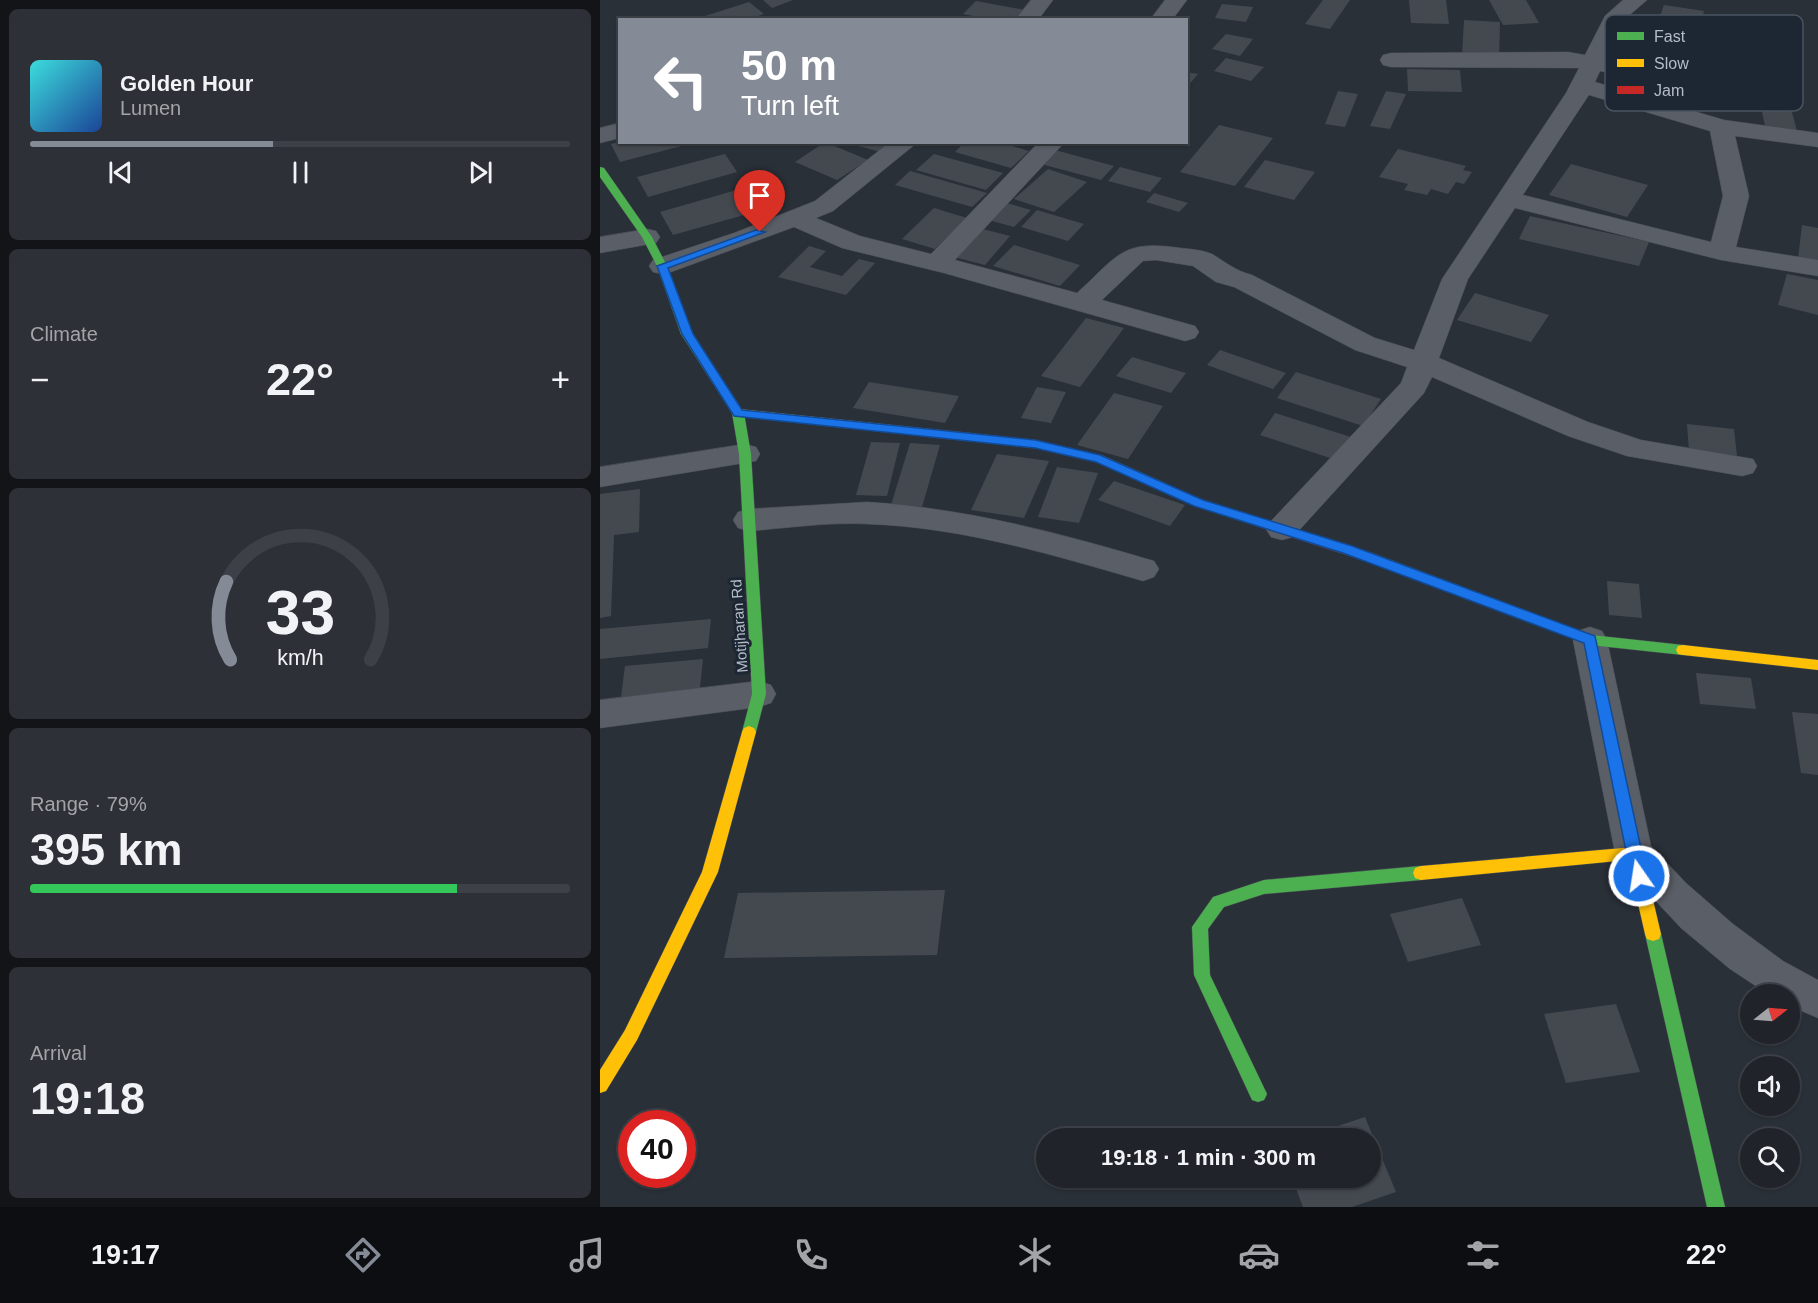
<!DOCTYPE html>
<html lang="en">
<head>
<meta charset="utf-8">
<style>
  :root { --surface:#20242a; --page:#2d3036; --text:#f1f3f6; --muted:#a2a4a8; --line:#3d4147; --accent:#848b96 }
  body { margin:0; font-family:Arial,sans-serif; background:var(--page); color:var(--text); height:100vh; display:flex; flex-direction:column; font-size:22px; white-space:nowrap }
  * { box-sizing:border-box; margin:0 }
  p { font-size:20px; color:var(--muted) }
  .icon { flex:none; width:33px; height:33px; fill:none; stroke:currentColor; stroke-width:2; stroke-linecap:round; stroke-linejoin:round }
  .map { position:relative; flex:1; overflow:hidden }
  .details { display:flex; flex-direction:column; gap:9px; padding:9px; background:#121417; width:600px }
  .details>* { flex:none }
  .top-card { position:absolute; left:18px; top:18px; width:570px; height:126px; border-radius:0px; box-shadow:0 2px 4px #0004,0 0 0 2px var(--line); background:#848b96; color:#fff; overflow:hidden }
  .needle { width:39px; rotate:73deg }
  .tools { position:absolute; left:1140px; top:984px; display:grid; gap:12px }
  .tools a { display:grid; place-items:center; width:60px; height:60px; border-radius:50%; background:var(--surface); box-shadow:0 2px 4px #0004,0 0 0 2px var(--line); font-size:30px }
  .speed { position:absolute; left:18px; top:1110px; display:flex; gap:12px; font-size:30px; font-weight:700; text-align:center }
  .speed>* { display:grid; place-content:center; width:78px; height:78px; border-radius:50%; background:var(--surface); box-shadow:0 2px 4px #0004,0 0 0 2px var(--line); line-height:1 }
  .speed .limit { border:9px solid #d22; background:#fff; color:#111 }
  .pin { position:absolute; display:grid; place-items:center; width:51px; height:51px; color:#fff; margin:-62px -26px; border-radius:50% 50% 50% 0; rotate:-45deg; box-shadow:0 0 6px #0007 }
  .pin .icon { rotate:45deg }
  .me { position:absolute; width:66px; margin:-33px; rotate:347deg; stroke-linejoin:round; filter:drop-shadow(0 0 4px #0008) }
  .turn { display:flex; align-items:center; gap:21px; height:126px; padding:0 24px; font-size:27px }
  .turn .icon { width:78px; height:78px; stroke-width:2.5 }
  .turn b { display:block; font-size:42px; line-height:51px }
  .big { font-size:45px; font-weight:700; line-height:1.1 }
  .details .card { flex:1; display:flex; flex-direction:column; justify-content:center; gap:9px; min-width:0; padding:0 21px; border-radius:9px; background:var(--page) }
  .details .dial { align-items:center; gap:0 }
  .dial svg { height:156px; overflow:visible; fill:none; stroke:var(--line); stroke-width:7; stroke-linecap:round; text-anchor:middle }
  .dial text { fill:var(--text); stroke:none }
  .song { display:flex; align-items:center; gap:18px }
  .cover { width:72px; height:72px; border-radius:9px; background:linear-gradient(135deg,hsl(180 70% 55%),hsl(220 70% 35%)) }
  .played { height:6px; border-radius:3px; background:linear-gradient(90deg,var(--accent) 45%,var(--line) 45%) }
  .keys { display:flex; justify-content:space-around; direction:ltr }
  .heat { display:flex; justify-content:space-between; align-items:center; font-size:33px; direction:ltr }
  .charge { height:9px; border-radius:4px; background:linear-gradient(90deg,#34c759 79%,var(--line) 0) }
  .trip { position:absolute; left:436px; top:1128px; width:345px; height:60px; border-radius:30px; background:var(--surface); box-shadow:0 2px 4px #0004,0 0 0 2px var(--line); font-weight:700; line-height:60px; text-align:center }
  .menu { display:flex; height:96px; justify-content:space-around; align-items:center; background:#0d0e11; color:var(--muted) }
  .menu .icon { width:42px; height:42px }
  .menu .current { color:var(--accent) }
  .menu b { font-size:27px; color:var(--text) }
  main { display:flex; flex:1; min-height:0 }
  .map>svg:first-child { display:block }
  .building { fill:#444950 }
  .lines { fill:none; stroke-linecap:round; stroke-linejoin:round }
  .street-casing { stroke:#484c53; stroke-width:1 }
  .fast-casing { stroke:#484c53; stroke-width:1 }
  .slow-casing { stroke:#484c53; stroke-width:1 }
  .jam-casing { stroke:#484c53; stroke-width:1 }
  .street { fill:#5a5e66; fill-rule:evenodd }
  .fast { fill:#4caf50; fill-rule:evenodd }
  .slow { fill:#ffc107; fill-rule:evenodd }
  .jam { fill:#c62828; fill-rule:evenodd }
  .route { fill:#1a73e8; stroke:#114b97; stroke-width:1.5 }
  .labels { text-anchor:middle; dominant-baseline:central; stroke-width:6; stroke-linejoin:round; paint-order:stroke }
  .street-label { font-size:15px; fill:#b4bcc9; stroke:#1d2633 }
  .key { fill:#1d2633; stroke:#4a5360; stroke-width:1.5 }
  .key-label { font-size:16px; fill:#b4bcc9 }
</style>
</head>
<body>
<main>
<section class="details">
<div class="card">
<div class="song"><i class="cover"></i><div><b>Golden Hour</b><p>Lumen</p></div></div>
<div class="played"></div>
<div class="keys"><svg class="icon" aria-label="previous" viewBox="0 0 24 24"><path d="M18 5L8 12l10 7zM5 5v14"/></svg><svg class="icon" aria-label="pause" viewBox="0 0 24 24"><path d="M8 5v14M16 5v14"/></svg><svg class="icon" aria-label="next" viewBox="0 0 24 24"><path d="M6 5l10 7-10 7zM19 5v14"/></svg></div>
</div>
<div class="card"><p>Climate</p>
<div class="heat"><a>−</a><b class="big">22°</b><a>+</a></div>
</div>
<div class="card dial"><svg viewBox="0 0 100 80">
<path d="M14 69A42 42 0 1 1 86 69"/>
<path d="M14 69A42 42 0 0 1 12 29" stroke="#848b96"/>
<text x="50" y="56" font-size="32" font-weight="700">33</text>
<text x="50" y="72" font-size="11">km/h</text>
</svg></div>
<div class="card"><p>Range · 79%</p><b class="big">395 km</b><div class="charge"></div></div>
<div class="card"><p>Arrival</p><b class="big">19:18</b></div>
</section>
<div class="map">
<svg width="1218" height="1207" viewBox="0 0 1218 1207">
  <rect width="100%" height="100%" fill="#2a3038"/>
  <g class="building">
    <polygon points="163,0 193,0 172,8"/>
    <polygon points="723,0 750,0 730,29 705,24"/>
    <polygon points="809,0 846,0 849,24 811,23"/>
    <polygon points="889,0 926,0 939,23 903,25"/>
    <polygon points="376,1 425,10 416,20 392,20 363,14"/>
    <polygon points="149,2 164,14 147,20 106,20 102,17"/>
    <polygon points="622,4 653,7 646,22 615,18"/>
    <polygon points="1064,5 1104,11 1099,29 1058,22"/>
    <polygon points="864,20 900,22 899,58 862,55"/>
    <polygon points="626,34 653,39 640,56 612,49"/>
    <polygon points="626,58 664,67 651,81 614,71"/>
    <polygon points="807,69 860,70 862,92 808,91"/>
    <polygon points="586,72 598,74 586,88"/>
    <polygon points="738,91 758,94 745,127 725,124"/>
    <polygon points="786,91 806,94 790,129 770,126"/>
    <polygon points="1160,103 1190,105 1197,131 1166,130"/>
    <polygon points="619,125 673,138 635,186 580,172"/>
    <polygon points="20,142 93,142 93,143 20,162 11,144"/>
    <polygon points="225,142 268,160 237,180 195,162"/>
    <polygon points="243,142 291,142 281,152"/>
    <polygon points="365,142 399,142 429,151 411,168 355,152"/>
    <polygon points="798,149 866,166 863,170 872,172 864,184 856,182 848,194 831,189 827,195 804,190 808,184 779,177"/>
    <polygon points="455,150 514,166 501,180 441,164"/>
    <polygon points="125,154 137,172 48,197 37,177"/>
    <polygon points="334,154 403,173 386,190 316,170"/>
    <polygon points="665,160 715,172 694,200 644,187"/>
    <polygon points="971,164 1048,185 1027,217 949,195"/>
    <polygon points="520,167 562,178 550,192 508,181"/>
    <polygon points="448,169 487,182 454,212 414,199"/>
    <polygon points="310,171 387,193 372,207 295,185"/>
    <polygon points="154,185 162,196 137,203 144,215 73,235 60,212"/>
    <polygon points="554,193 588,203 579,212 546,202"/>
    <polygon points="403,202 431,210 414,227 385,219"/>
    <polygon points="334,208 367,218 335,249 302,239"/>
    <polygon points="437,210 484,224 468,241 421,227"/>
    <polygon points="930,216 1049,242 1039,266 919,239"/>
    <polygon points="1202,225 1218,228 1218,262 1198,259"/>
    <polygon points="379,228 410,236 385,265 354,257"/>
    <polygon points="414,245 480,265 460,286 393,266"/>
    <polygon points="209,246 226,251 210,267 242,276 259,259 275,263 246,295 178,277"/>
    <polygon points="1187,274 1218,280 1218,315 1178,305"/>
    <polygon points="875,293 949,315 931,342 857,320"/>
    <polygon points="486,318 524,328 480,387 441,376"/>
    <polygon points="620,350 686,373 673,389 607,365"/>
    <polygon points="532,357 586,373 571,393 516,376"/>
    <polygon points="696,372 781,399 763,426 677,398"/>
    <polygon points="269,382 359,396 345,423 253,408"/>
    <polygon points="437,387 466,392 451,423 421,418"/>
    <polygon points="514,393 563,406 528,459 477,445"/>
    <polygon points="675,413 751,437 736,460 660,435"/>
    <polygon points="1087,424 1134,429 1137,456 1089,451"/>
    <polygon points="271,442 300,443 287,496 256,495"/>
    <polygon points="310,443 340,445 322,507 291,505"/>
    <polygon points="397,454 449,461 424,518 371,510"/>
    <polygon points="457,467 498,473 479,523 438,517"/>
    <polygon points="514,481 585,505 570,526 498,500"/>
    <polygon points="40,489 39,532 14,535 11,616 0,618 0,494"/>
    <polygon points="1007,581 1039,584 1042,618 1009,615"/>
    <polygon points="111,619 108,648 0,659 0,629"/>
    <polygon points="103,659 99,697 20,705 25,666"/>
    <polygon points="1096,673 1151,678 1156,709 1100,704"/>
    <polygon points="1192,712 1218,714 1218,775 1201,773"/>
    <polygon points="345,890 337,955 124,958 138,893"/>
    <polygon points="862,898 881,945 808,962 790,914"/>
    <polygon points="1016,1004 1040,1072 966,1083 944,1014"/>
    <polygon points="765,1117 796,1192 752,1207 703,1207 692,1178 771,1178 771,1138 702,1138"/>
  </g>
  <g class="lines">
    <g class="street-casing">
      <g id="street">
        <polygon points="431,0 453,0 438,20 415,20"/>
        <polygon points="565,0 587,0 572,20 550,20"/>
        <path d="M1023,0H1047L1025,19L1006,59L1144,83L1152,85L1156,90L1152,95L1144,97L1000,71L995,82L1124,120L1218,133V147L1135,136L1149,196L1136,247L1218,260V276L1121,260L915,208L868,279L839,358L988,422L1041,440L1153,459L1157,466L1153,473L1142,476L1027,456L968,436L832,377L824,393L693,537L682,540L671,537L666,529L671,521L801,383L807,367L755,350L634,287L616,282L593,266L556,260L543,261L502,300L595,326L599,332L595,338L585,341L344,273L242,248L194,227L71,272L62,274L53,272L49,266L53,260L134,233L215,201L290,142H318L233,211L216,218L260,236L331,254L439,142H465L355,260L477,293C518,256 521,239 580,248C590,249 603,250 612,254C627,263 634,270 652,275L775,338L814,350L842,279L966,93L979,68L791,67L783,65L780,60L783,55L791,53L968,52L985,55L1005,16ZM989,95L1110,131L1123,196L1111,242L923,195Z"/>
        <polygon points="20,123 20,138 0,143 0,128"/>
        <polygon points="47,229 56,231 60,237 56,243 0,253 0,237"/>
        <polygon points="145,444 156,447 160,454 156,461 0,487 0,467"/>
        <path d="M267,502C365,508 460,533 554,561L559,569L554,577L543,581C453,555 362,527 267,524C228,522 188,528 149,531L138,528L133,520L138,512L149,509Z"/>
        <polygon points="990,627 1002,631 1007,640 1051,846 1086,883 1133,924 1183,961 1218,980 1218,1018 1190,1006 1190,994 1168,994 1130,969 1081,928 1021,864 1015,853 973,640 978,631"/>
        <polygon points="159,681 171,685 176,694 171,703 159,707 0,728 0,700"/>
      </g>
    </g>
    <g class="fast-casing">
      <g id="fast">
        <polygon points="0,167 4,168 52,237 67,266 93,334 144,413 151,454 166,694 156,732 154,736 144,736 142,732 152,694 139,454 132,413 81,334 57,266 42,237 0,177"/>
        <polygon points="772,553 991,635 1083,645 1088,646 1090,650 1088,654 1083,655 990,645 767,561 765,558"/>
        <polygon points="821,866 827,868 829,873 827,878 821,880 664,894 624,907 608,929 610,975 667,1094 664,1100 658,1102 652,1100 594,975 592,927 613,897 664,880"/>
        <polygon points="1053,927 1059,929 1061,934 1125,1207 1107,1207 1045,934 1047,929"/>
      </g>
    </g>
    <g class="slow-casing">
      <g id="slow">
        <polygon points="138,409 435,440 503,456 567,484 569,487 567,490 559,490 496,462 435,448 134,416 132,413 134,410"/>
        <polygon points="1083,645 1218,660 1218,670 1083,655 1078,654 1076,650 1078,646"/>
        <polygon points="149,726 154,728 156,732 118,872 37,1040 6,1091 0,1093 0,1070 25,1030 102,872 142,732 144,728"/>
        <polygon points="1034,847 1039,848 1042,853 1061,934 1059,939 1053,941 1047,939 1045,934 1028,860 821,880 815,878 813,873 815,868 821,866"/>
      </g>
    </g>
    <g class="jam-casing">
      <polygon id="jam" points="563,483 603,500 777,555 779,558 772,563 595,506 559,490 557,487 559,484"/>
    </g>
    <use href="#street" class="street"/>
    <use href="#fast" class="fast"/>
    <use href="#slow" class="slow"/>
    <use href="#jam" class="jam"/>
  </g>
  <polygon class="route" points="156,230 165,232 68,268 93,334 142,410 435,440 500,455 603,500 752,546 995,636 1047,876 1045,880 1034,880 1031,876 984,643 743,553 594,506 496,462 435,448 134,416 82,334 57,266"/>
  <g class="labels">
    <g class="street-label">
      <text transform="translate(139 626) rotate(-94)">Motijharan Rd</text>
    </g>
  </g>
  <rect x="1005" y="15" width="198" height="96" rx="9" class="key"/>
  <rect x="1017" y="32" width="27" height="8" fill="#4caf50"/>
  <rect x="1017" y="59" width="27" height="8" fill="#ffc107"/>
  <rect x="1017" y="86" width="27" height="8" fill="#c62828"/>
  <g class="key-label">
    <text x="1054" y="42">Fast</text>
    <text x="1054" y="69">Slow</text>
    <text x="1054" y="96">Jam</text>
  </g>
</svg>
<div class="tools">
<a><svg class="needle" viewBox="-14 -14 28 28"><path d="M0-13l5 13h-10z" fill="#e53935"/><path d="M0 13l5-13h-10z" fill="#a2a4a8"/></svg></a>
<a><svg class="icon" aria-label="sound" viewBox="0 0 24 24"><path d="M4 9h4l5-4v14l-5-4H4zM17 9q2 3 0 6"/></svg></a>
<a><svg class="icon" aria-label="search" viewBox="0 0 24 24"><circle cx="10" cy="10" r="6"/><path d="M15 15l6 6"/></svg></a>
</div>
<div class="speed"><div class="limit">40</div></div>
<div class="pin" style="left:160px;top:232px;background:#d93025"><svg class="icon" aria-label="arrive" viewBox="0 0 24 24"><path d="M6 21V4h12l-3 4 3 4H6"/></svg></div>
<svg class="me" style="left:1039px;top:876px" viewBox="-20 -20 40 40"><circle r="17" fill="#1a73e8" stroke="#fff" stroke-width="3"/><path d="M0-11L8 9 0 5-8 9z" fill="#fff"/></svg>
<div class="trip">19:18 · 1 min · 300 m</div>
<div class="top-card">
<div class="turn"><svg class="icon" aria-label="left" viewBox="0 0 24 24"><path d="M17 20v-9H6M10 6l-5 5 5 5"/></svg><div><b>50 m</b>Turn left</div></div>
</div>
</div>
</main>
<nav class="menu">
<b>19:17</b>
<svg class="icon current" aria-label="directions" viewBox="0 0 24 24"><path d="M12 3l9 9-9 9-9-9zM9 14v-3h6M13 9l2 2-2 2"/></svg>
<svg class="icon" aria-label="music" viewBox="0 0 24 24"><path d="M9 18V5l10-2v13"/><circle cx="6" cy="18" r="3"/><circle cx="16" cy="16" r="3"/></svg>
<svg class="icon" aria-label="phone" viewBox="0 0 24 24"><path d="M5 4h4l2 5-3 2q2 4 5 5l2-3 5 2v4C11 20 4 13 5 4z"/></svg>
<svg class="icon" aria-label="climate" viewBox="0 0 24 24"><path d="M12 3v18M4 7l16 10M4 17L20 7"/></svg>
<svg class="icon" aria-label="car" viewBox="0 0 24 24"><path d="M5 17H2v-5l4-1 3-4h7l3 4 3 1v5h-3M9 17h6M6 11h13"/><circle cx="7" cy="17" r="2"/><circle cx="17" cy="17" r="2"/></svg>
<svg class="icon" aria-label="filters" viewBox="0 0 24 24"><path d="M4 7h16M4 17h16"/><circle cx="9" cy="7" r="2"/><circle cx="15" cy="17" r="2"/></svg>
<b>22°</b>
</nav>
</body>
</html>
